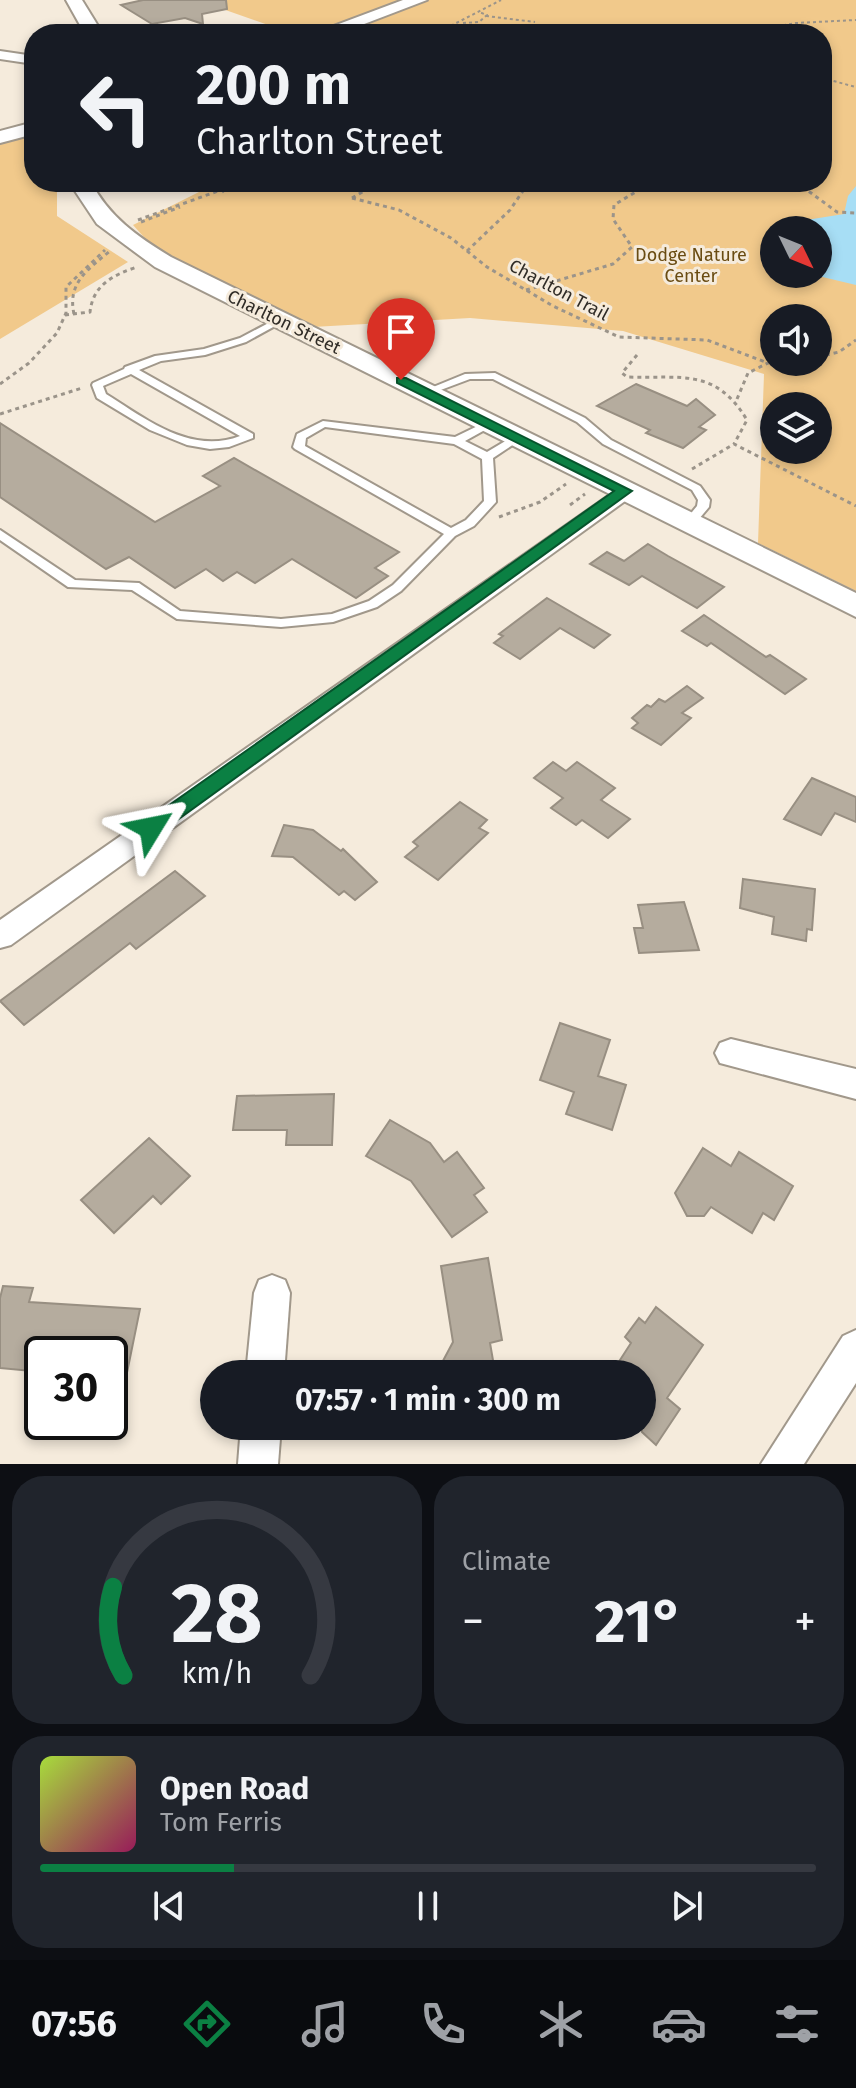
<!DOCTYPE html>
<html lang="en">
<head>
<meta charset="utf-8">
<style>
  :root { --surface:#171b24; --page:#20242c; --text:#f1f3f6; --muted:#9ea1a6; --line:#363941; --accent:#0b8043 }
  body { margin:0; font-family:"Fira Sans",sans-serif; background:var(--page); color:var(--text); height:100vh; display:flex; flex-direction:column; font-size:30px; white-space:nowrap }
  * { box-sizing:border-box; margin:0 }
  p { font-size:26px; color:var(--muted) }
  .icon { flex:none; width:44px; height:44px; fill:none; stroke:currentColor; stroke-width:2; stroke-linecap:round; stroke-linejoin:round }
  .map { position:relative; height:1464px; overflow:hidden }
  .side { display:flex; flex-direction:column; gap:12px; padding:12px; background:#0d0f14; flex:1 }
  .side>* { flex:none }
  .hud { position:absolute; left:24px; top:24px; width:808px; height:168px; border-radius:32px; box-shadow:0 4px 12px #0003; background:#171b24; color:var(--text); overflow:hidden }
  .needle { width:52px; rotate:133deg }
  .buttons { position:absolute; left:760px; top:216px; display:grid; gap:16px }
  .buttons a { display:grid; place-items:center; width:72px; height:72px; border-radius:50%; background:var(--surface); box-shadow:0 4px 12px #0003; font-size:40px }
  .speed { position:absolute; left:24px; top:1336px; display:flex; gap:16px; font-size:40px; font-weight:700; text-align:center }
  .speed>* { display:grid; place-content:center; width:104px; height:104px; border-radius:50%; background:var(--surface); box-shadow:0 4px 12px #0003; line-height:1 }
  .speed .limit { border:4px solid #111; border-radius:12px; background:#fff; color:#111 }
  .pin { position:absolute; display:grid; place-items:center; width:68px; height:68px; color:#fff; margin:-82px -34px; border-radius:50% 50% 50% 0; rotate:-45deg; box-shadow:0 0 8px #0007 }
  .pin .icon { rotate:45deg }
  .me { position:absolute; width:88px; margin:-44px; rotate:55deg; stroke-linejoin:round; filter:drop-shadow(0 0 6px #0008) }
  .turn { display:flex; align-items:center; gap:28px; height:168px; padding:0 40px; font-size:36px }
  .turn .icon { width:104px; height:104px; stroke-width:2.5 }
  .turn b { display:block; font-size:56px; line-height:68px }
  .big { font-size:60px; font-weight:700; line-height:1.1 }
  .side .widget { flex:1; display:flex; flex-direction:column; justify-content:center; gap:12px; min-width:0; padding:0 28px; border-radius:32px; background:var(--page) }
  .side .dial { align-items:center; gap:0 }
  .dial svg { height:208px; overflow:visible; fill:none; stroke:var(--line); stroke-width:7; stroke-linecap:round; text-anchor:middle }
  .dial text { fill:var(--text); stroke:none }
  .song { display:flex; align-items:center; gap:24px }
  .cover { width:96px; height:96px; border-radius:12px; background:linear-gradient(135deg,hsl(80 70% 55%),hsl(330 70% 35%)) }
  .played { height:8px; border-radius:4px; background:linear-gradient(90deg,var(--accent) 25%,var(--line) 25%) }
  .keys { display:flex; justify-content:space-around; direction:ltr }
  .heat { display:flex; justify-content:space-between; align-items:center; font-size:44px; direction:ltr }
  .side .tiles { flex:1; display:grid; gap:12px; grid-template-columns:1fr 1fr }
  .widget:last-child { grid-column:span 2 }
  .trip { position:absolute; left:200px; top:1360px; width:456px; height:80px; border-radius:40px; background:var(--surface); box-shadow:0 4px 12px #0003; font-weight:700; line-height:80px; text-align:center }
  .menu { display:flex; height:128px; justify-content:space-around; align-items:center; background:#090b0e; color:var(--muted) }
  .menu .icon { width:56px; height:56px }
  .menu .active { color:var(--accent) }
  .menu b { font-size:36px; color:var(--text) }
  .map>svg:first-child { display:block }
  .green { fill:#f1c98b; fill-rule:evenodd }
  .water { fill:#a7def5 }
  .building { fill:#b5ac9e; stroke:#988f82; stroke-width:2 }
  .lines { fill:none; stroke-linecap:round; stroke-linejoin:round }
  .lane-casing { stroke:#a1988b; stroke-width:4 }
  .street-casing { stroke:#a1988b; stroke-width:4 }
  .secondary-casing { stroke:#a1988b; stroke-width:4 }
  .path-far1 { stroke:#9b948a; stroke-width:2; stroke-dasharray:3 3; stroke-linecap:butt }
  .path { stroke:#9b948a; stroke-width:3; stroke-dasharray:4 4; stroke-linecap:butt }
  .lane { fill:#fff; fill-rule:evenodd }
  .street { fill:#fff; fill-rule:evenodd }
  .secondary { fill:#fff; fill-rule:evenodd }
  .route { fill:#0b8043; stroke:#07532c; stroke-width:2 }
  .labels { text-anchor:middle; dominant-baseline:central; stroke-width:6; stroke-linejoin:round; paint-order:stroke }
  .far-park-label { font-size:18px; fill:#6a4c12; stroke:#f5ebdc }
  .far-street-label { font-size:18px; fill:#302c27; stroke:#f5ebdc }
</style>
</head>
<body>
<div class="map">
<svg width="856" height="1464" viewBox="0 0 856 1464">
  <rect width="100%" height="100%" fill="#f5ebdc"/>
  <g class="green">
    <path d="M197,0H856V591L758,543L764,374L623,331L470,318L313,327L152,246L133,225L219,182H822V34H294ZM774,230H818V274H774ZM774,318H818V362H774ZM774,406H818V450H774Z"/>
    <polygon points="34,133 34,182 57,182 57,216 128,262 0,339 0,141"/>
  </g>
  <polygon class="water" points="856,186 856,285 810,274 818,274 818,230 774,230 781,224 844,214 848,196"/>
  <g class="building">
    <polygon points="143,0 226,0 227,9 202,14 203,24 185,18 152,24 121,5"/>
    <polygon points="636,384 687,406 696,399 715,415 699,427 706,430 683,448 646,433 650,430 597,406"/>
    <polygon points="0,423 155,522 220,486 203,476 234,458 399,552 375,568 388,576 356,598 292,559 255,583 237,572 223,581 206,569 175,588 129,557 106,569 0,497"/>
    <polygon points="648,544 668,556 724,587 697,608 642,576 629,585 590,564 607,552 624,561"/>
    <polygon points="547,598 610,635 594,648 560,628 520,659 494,643 503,636 499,634"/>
    <polygon points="704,615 766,657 770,655 806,679 785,694 711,643 707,646 682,631"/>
    <polygon points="687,686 703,698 682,713 691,718 661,745 632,728 638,723 632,718 647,705 651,707 659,699 665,702"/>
    <polygon points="553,762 566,771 577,762 615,788 601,800 630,819 608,838 582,820 576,825 551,808 563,798 534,778"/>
    <polygon points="812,778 856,797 856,822 835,813 821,835 784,819"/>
    <polygon points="460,802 487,820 479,828 488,833 438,880 405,857 418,846 413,842"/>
    <polygon points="284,825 313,830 341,851 343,849 377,882 355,900 344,891 339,895 293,857 272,856"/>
    <polygon points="175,871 205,896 136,949 130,943 24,1025 0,1001"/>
    <polygon points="743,879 815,889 812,930 807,929 806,941 772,934 774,917 740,908"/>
    <polygon points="684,902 699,950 639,953 634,928 643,928 638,905"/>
    <polygon points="560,1023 610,1040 598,1076 626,1085 612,1130 566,1114 574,1092 540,1080"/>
    <polygon points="334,1094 332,1145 286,1145 287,1130 233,1130 237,1096"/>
    <polygon points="390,1120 430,1143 444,1162 457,1152 484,1188 474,1195 487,1212 452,1237 411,1181 366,1156"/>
    <polygon points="149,1138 190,1176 161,1204 153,1196 114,1233 81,1200"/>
    <polygon points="703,1148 731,1166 739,1152 793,1186 774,1220 763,1213 752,1233 711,1207 704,1216 687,1216 675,1193"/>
    <polygon points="488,1258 502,1340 490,1343 494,1366 490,1374 436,1374 453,1342 441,1266"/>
    <polygon points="3,1286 33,1288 29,1302 140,1309 119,1412 110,1411 110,1354 42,1354 42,1372 0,1368 0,1298"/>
    <polygon points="656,1307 703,1345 667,1398 680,1409 656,1445 642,1432 642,1374 611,1374 631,1343 625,1337 639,1318 645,1323"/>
  </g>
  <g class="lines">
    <g class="lane-casing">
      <g id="lane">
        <path d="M278,318L286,320L246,342L205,355L161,361L139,370L253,434V438L229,447L210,449L187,445L150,430L97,398L92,385L93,383L124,369L125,367L155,356L204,349L240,338ZM131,374L240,436C191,455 146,419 106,394L103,386Z"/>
        <polygon points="495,373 585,418 611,440 700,486 710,500 709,507 693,526 685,526 683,523 697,506 698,500 692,490 603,444 577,422 493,379 470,379 430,394 422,394 421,392 465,374"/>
        <path d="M323,421L455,437L488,421L493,424L492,426L465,441L487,452L514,436H522L523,438L493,458L496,502L474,526L455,536L401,591L377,607L333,622L281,627L177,619L132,590L68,587L0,540V530L75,580L139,583L180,611L281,619L332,614L369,601L393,585L444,534L295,449L293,447L297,434ZM325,427L454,444L482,459L484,501L466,520L451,528L305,446L306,438Z"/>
      </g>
    </g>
    <g class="street-casing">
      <g id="street">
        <polygon points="0,51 34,56 34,64 0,59"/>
        <polygon points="624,485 632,486 635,491 632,496 11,945 0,948 0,920"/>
        <polygon points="731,1039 856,1069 856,1099 720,1063 715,1053 720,1043"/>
        <polygon points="272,1275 285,1280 290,1293 284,1374 246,1374 254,1293 259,1280"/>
        <polygon points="856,1330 856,1383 804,1464 761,1464 843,1336"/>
        <polygon points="241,1426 281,1426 278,1464 238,1464"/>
      </g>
    </g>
    <g class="secondary-casing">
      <g id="secondary">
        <polygon points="66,0 82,0 103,34 85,34"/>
        <polygon points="403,0 427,0 338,34 312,34"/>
        <polygon points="34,122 34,134 0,143 0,131"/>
        <path d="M69,182H91C109,217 138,237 171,257L856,593V617L155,267L97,224Z"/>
      </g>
    </g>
    <g class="path-far1">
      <polyline points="486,16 535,22"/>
      <polyline points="463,23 479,22 487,15 479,12"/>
      <polyline points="435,34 501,0"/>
      <polyline points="736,34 796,23 856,20"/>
      <polyline points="822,78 856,87"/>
    </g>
    <g class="path">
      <polyline points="796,182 837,212 856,213"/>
      <polyline points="222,192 235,182"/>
      <polyline points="352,198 399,210 451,238 487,267 553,306 619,337 707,340 768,363"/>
      <polyline points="352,198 379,182"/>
      <polyline points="138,220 218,191 230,182"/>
      <polyline points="141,222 180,207"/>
      <polyline points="467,251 510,210 529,182"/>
      <polyline points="526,290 613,264 632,247 613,219 614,205 652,182"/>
      <path d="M74,314C67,283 88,269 110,251"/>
      <path d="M65,315L90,312C93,285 113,275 137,267"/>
      <path d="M637,355L622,373L627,377C681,379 715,367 747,420L734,444"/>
      <polyline points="818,357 839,352 856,340"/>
      <polyline points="0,384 29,363 57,333 66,313 66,287 105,250"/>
      <polyline points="737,399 748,373 768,363 797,362"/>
      <polyline points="0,414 82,388"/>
      <polyline points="692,469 734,444 856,506"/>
      <polyline points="570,505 585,494"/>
      <polyline points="499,517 540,502 566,484"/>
    </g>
    <use href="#lane" class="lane"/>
    <use href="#street" class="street"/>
    <use href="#secondary" class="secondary"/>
  </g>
  <polygon class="route" points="397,378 406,378 632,491 158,834 144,834 141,828 144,823 614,491 397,383"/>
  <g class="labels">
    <g class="far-park-label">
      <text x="691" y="255">Dodge Nature<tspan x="691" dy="21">Center</tspan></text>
    </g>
    <g class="far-street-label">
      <text transform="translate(559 290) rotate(28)">Charlton Trail</text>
      <text transform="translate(284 322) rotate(26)">Charlton Street</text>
    </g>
  </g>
</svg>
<div class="buttons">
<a><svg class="needle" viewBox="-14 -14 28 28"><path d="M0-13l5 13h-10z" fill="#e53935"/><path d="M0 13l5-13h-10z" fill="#9ea1a6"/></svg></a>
<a><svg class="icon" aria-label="sound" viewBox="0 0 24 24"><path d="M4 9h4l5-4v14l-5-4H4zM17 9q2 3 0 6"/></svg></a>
<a><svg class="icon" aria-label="layers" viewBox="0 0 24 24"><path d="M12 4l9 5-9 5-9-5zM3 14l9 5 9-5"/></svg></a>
</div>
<div class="speed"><div class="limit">30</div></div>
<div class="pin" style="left:401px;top:380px;background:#d93025"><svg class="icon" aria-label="arrive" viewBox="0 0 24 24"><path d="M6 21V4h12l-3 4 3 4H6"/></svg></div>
<svg class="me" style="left:151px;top:828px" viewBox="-20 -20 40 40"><path d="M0-17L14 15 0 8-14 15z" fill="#0b8043" stroke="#fff" stroke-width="4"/></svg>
<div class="trip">07:57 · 1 min · 300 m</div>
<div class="hud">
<div class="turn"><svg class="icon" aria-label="left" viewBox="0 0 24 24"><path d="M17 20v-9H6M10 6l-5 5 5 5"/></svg><div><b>200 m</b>Charlton Street</div></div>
</div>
</div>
<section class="side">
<div class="tiles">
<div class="widget dial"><svg viewBox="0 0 100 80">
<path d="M14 69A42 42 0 1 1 86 69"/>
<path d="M14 69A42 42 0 0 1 10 35" stroke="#0b8043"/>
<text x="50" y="56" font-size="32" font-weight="700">28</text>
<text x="50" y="72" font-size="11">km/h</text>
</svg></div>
<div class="widget"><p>Climate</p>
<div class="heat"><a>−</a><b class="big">21°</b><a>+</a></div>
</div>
<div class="widget">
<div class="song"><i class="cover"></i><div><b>Open Road</b><p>Tom Ferris</p></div></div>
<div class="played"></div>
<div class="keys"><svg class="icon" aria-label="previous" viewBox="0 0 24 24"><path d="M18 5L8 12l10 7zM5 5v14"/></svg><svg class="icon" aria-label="pause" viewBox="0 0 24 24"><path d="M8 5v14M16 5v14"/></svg><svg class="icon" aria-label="next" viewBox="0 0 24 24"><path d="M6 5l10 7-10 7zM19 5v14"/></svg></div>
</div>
</div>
</section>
<nav class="menu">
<b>07:56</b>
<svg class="icon active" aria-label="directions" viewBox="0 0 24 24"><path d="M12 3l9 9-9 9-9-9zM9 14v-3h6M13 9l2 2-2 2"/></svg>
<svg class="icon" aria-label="music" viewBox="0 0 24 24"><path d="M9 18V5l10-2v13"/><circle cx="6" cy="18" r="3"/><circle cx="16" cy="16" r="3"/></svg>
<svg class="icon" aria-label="phone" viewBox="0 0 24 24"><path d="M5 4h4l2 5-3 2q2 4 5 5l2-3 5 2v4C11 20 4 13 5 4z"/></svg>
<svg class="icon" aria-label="climate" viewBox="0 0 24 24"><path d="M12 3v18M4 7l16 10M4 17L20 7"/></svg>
<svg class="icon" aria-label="car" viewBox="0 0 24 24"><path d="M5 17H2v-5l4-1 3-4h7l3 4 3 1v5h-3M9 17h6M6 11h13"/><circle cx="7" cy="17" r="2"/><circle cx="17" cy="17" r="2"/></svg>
<svg class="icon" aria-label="filters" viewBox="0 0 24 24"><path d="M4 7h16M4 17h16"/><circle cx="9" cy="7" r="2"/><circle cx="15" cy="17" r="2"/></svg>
</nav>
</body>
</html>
